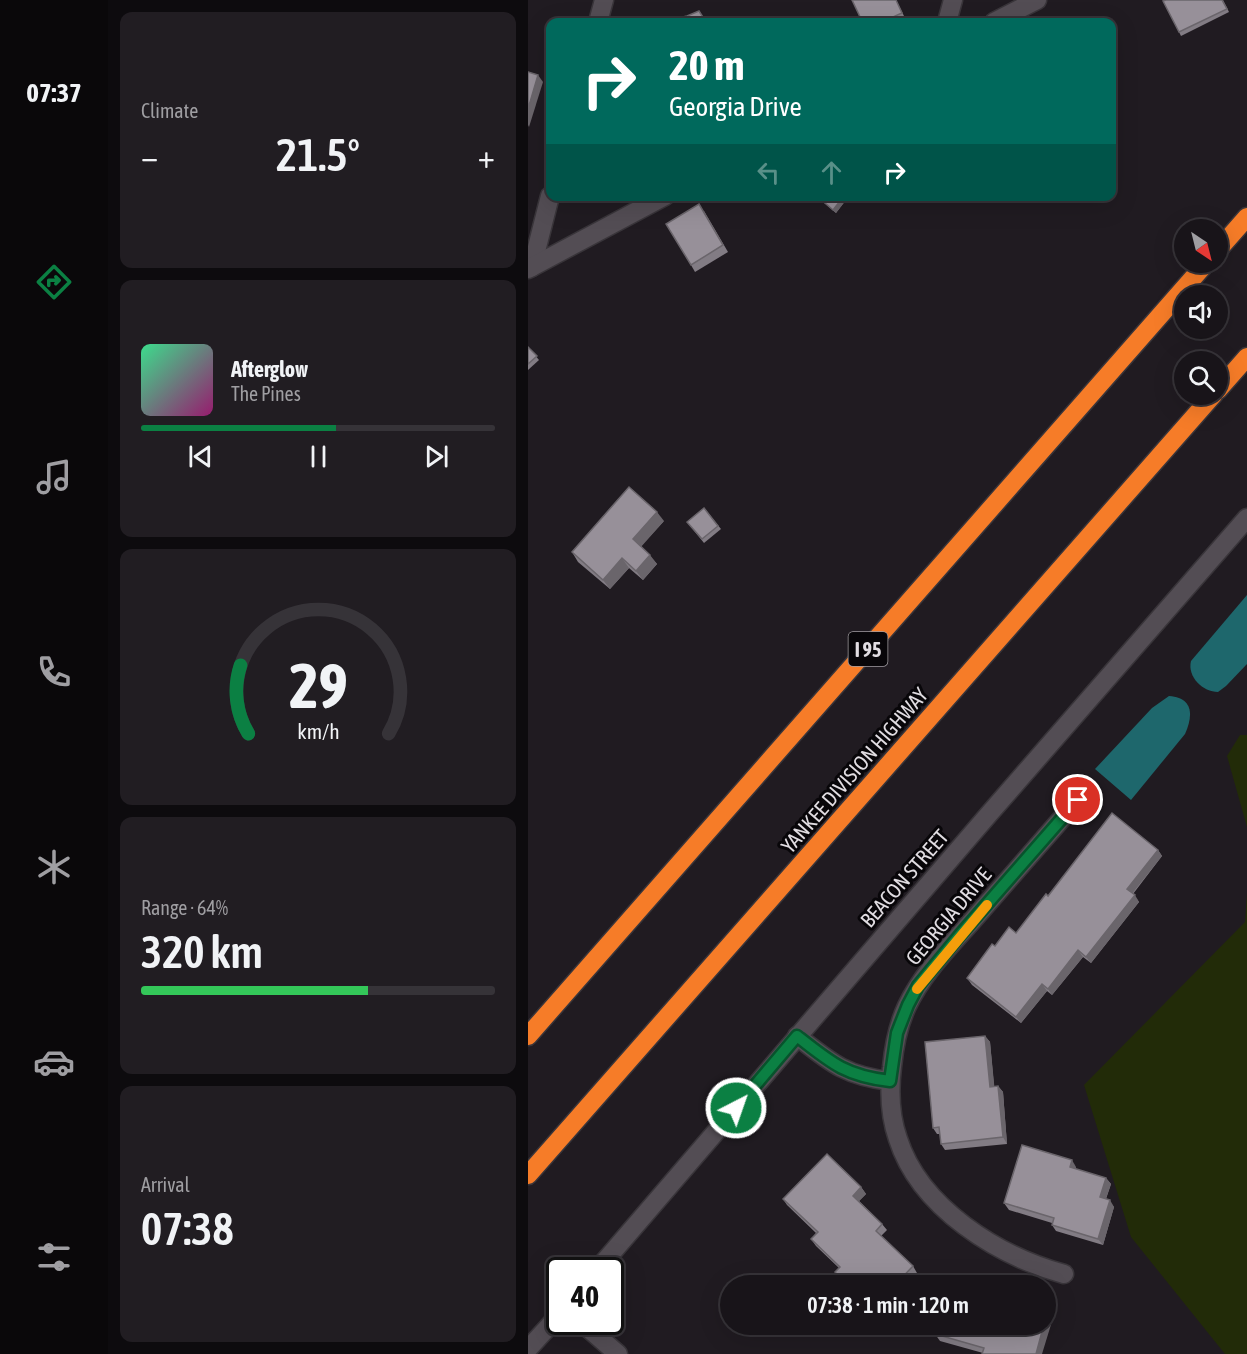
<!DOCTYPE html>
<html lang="en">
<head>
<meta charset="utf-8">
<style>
  :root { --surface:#181419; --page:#211d22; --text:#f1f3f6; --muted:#9f9ea2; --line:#363338; --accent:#0b8043 }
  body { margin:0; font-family:"Asap Condensed",sans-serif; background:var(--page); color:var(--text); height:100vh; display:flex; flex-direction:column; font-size:22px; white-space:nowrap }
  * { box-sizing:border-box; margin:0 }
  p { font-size:20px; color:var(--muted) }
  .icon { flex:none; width:33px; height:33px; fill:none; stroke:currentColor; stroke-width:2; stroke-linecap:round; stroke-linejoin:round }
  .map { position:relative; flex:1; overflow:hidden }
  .side { display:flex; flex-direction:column; gap:12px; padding:12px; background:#0d0b0e; width:420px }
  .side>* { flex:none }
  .hud { position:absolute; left:18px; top:18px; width:570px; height:183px; border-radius:12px; box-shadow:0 6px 24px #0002,0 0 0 2px var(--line); background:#00695c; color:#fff; overflow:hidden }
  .needle { width:39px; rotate:145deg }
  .controls { position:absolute; left:646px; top:219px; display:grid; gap:12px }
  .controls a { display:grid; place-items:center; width:54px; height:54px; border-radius:50%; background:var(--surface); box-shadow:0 6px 24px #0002,0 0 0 2px var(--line); font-size:30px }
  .speed { position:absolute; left:18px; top:1257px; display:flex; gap:12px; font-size:30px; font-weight:700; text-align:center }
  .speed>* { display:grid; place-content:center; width:78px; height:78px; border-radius:50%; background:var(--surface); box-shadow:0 6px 24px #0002,0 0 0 2px var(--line); line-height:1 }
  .speed .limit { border:3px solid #111; border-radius:9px; background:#fff; color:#111 }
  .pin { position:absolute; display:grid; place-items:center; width:51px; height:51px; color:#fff; margin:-26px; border:3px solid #fff; border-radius:50%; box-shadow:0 2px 6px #0007 }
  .me { position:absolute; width:66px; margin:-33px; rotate:41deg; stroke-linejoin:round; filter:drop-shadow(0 0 4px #0008) }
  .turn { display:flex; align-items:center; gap:21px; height:126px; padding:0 24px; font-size:27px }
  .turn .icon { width:78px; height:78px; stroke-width:2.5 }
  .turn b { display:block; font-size:42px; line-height:51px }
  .lanes { display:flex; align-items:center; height:57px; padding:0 24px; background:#0003; justify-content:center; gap:30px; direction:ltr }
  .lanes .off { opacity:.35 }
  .big { font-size:45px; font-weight:600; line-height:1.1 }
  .side .tile { flex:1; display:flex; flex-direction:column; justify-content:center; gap:9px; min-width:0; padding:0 21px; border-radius:12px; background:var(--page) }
  .side .dial { align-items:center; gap:0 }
  .dial svg { height:156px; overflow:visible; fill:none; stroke:var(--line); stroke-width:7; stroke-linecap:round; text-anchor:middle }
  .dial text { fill:var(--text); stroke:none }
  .song { display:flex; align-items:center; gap:18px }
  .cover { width:72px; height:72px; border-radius:9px; background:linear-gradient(135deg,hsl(150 70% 55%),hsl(320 70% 35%)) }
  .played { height:6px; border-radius:3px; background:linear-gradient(90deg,var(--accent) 55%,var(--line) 55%) }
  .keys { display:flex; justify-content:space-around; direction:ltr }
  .heat { display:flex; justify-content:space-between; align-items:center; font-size:33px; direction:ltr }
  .charge { height:9px; border-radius:4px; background:linear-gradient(90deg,#34c759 64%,var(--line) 0) }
  .trip { position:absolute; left:192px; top:1275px; width:336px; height:60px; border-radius:30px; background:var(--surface); box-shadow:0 6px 24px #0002,0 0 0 2px var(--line); font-weight:600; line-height:60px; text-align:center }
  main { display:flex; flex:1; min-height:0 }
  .menu { display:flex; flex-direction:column; width:108px; justify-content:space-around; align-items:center; background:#0a080a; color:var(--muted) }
  .menu .icon { width:42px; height:42px }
  .menu .current { color:var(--accent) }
  .menu b { font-size:27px; color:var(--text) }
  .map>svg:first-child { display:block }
  .green { fill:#222b08 }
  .water { fill:#1e676c }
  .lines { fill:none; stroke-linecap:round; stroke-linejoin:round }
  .minor-casing { stroke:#39353a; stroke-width:21 }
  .highway-casing { stroke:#39353a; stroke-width:21 }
  .minor { stroke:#534d54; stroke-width:18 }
  .highway { stroke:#f67c28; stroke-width:18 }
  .wall { fill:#827c84 }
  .shaded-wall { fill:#6a656b }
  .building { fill:#979099; stroke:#6a656b; stroke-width:1.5 }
  .route-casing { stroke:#07532c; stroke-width:15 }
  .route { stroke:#0b8043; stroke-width:10 }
  .slow { stroke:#f59e0b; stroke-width:10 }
  .labels { text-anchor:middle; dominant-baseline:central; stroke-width:6; stroke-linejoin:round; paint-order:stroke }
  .shield { fill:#080609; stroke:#a09ca1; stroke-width:1.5 }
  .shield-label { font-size:20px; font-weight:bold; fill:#e1dde2 }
  .street-label { font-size:21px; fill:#e1dde2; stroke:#080609 }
</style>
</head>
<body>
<main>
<nav class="menu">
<b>07:37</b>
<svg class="icon current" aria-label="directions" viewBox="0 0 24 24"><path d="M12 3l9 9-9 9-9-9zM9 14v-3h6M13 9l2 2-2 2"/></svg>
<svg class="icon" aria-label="music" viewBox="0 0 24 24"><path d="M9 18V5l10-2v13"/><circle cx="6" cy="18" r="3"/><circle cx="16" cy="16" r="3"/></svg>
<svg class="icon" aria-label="phone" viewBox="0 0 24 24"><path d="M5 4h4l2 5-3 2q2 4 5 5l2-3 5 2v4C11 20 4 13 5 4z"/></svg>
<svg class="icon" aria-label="climate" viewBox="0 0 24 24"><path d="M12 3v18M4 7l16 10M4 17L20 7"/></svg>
<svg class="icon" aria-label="car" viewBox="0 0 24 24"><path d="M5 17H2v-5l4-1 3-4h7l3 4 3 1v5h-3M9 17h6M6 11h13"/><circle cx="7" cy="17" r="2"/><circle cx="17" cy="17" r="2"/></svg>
<svg class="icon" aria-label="filters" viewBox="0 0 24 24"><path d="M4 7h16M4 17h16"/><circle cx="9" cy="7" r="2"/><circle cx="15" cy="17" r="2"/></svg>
</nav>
<section class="side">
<div class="tile"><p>Climate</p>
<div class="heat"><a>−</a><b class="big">21.5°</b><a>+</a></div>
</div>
<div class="tile">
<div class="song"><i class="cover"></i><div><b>Afterglow</b><p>The Pines</p></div></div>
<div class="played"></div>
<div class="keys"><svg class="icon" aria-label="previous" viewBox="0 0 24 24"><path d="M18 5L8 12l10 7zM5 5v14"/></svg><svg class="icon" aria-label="pause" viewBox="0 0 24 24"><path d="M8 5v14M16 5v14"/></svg><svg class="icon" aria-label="next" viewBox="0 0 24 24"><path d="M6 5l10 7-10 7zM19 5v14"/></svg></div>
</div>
<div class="tile dial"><svg viewBox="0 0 100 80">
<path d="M14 69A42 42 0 1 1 86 69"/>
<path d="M14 69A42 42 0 0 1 10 34" stroke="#0b8043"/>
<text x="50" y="56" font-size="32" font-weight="700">29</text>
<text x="50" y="72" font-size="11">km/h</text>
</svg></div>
<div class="tile"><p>Range · 64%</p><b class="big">320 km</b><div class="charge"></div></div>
<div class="tile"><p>Arrival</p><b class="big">07:38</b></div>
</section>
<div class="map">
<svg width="719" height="1354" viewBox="0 0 719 1354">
  <rect width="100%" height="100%" fill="#201b21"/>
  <g class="green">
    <polygon points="712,735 719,735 719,827 699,756"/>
    <polygon points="719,893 719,1354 697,1354 603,1237 556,1085 717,922"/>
  </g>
  <g class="water">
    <path d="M719,595V664L698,686L690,692C675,692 659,677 663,661Z"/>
    <path d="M641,696C666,698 665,716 657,734L603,800L567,769L624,708Z"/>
  </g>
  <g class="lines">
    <g class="minor-casing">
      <g id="minor">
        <polyline points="70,22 76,0"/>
        <polyline points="419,22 425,0"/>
        <polyline points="466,22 509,0"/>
        <polyline points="4,267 22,196"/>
        <polyline points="0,269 137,196"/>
        <path d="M269,1036C303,1063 318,1076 362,1081"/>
        <polyline points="69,1270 461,814 719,518"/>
        <path d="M536,1274C470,1256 392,1208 370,1139C362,1116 361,1091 364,1067C366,1046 370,1025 379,1006C394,974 422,946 445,920C480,880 515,840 550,800"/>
        <polyline points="53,1322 90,1354"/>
        <polyline points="0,1349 32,1314"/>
      </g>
    </g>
    <g class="highway-casing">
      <g id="highway">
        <polyline points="690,250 719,217"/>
        <polyline points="690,390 719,357"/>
        <polyline points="0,1036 679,262"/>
        <polyline points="0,1175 686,394"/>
      </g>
    </g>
    <use href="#minor" class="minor"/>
    <use href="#highway" class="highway"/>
  </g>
  <g class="wall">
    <polygon points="324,0 368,0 376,16 364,22 335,22"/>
    <polygon points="638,0 695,0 701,12 653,36 651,32"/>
    <polygon points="288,196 321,196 308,213"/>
    <polygon points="176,211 200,252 167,272 163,265"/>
    <polygon points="0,347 11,360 0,370"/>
    <polygon points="176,508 193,529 176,543 159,522"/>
    <polygon points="136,521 113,546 129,564 115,580 101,568 82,589 50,562 44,552"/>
    <polygon points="630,850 634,856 605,894 611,902 563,963 555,957 524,995 519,991 493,1023 444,985 439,978 467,946 488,933 520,896"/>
    <polygon points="457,1036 462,1042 466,1086 470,1086 475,1092 479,1144 417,1150 413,1144 412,1134 409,1134 405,1128"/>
    <polygon points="548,1167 548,1169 578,1178 583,1184 578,1199 586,1207 575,1245 528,1231 524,1225 524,1223 481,1210 476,1203"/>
    <polygon points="333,1187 338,1194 331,1201 354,1224 359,1230 353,1236 385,1266 389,1273 377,1286 318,1286 312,1279 307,1272 311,1268 288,1246 283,1239 288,1233 259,1205 255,1199"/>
    <polygon points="525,1318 455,1353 412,1341 407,1334"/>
  </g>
  <g class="shaded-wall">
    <polygon points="10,75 15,82 1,127 0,125 0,109"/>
    <polygon points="316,196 321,196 308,213 305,210"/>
    <polygon points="129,512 136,521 112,548 105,539"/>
    <polygon points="122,555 129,564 115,580 108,571"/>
    <polygon points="94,558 101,568 82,589 75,580"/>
    <polygon points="630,850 634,856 603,895 599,889"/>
    <polygon points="607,895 611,902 563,963 558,957"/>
    <polygon points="550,950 555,957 524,995 520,989"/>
    <polygon points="514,984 519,991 493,1023 488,1017"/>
    <polygon points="457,1036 462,1042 467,1093 462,1087"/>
    <polygon points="470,1086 475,1092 479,1144 475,1137"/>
    <polygon points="544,1160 548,1167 547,1173 542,1167"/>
    <polygon points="578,1178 583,1184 576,1204 572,1197"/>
    <polygon points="333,1187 338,1194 330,1202 325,1196"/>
    <polygon points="582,1200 586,1207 575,1245 570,1239"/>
    <polygon points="520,1312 525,1318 514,1354 508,1354 516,1324 518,1324 518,1321"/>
  </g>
  <g class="building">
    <polygon points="324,0 368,0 374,13 354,22 341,22 339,19 334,21"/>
    <polygon points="638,0 694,0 699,9 651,32 635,1"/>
    <polygon points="171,11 178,22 134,22 159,16"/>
    <polygon points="0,72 10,75 0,109"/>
    <polygon points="289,196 316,196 305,210"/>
    <polygon points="171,204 195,245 163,265 138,224"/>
    <polygon points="0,347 9,356 0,364"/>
    <polygon points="101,487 129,512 105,539 122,555 108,571 94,558 75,580 44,552"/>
    <polygon points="176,508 190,526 174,539 159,522"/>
    <polygon points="584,813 630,850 599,889 607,895 558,957 550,950 520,989 514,984 488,1017 439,978 464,944 467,946 481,927 488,933 518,894 520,896"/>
    <polygon points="457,1036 462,1087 470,1086 475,1137 413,1144 411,1127 405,1128 397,1042"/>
    <polygon points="494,1145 544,1160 542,1167 578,1178 572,1197 582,1200 570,1239 524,1225 526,1218 476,1203"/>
    <polygon points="299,1154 333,1187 325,1196 354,1224 348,1231 385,1266 366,1286 321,1286 307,1272 312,1267 283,1239 290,1232 255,1199"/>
    <polygon points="424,1276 456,1286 421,1286"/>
    <polygon points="518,1311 520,1312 518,1321"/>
    <polygon points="410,1324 516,1324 508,1354 454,1354 456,1348 407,1334"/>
  </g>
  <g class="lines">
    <g class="route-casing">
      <path id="route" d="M208,1108L269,1036C303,1063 318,1076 362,1081L369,1033L380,1005L390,986L432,935L550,800"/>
    </g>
    <use href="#route" class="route"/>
    <polyline class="slow" points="389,989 459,905"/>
  </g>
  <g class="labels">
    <rect class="shield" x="320.5" y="632" width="39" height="34" rx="4.5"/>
    <g class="shield-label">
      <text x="340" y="649">I 95</text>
    </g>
    <g class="street-label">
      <text transform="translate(326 770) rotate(-49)">YANKEE DIVISION HIGHWAY</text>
      <text transform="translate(376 878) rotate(-49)">BEACON STREET</text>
      <text transform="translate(420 916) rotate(-50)">GEORGIA DRIVE</text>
    </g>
  </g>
</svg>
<div class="controls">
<a><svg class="needle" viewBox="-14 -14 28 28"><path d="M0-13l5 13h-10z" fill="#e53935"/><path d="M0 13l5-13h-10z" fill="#9f9ea2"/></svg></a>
<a><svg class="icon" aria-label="sound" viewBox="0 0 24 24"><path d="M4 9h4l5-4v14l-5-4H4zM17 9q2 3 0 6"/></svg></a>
<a><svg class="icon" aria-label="search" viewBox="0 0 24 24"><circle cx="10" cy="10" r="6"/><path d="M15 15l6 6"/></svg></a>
</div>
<div class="speed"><div class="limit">40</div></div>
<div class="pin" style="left:550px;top:800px;background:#d93025"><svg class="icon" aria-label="arrive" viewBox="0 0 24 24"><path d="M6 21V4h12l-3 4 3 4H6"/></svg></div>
<svg class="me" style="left:208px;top:1108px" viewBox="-20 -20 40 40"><circle r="17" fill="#0b8043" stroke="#fff" stroke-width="3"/><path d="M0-11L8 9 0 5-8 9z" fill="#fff"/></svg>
<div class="trip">07:38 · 1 min · 120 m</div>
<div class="hud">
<div class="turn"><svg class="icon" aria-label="right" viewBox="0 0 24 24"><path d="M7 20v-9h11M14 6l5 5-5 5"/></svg><div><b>20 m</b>Georgia Drive</div></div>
<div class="lanes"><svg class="icon off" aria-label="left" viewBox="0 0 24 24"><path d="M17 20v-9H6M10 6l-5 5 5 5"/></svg><svg class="icon off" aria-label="ahead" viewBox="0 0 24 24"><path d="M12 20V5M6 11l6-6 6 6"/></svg><svg class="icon" aria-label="right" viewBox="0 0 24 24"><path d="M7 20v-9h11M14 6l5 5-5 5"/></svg></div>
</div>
</div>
</main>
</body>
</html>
